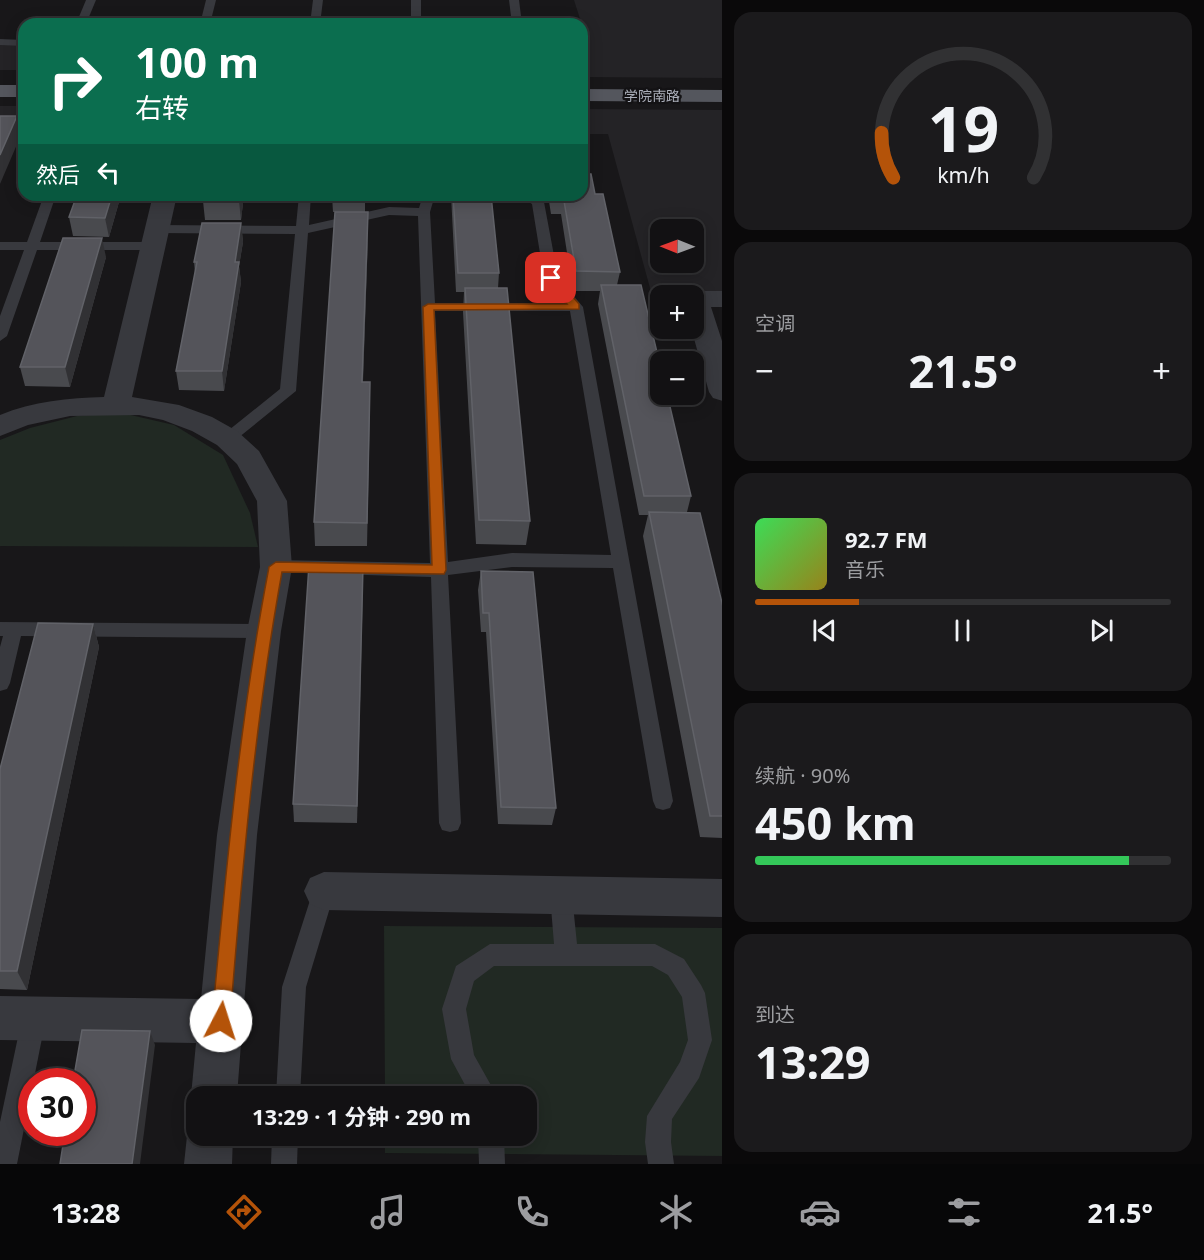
<!DOCTYPE html>
<html lang="zh">
<head>
<meta charset="utf-8">
<style>
  :root { --surface:#121113; --page:#1b1a1c; --text:#f1f3f6; --muted:#9c9da0; --line:#313133; --accent:#b45309 }
  body { margin:0; font-family:"Noto Sans","Noto Sans SC",sans-serif; background:var(--page); color:var(--text); height:100vh; display:flex; flex-direction:column; font-size:22px; white-space:nowrap }
  * { box-sizing:border-box; margin:0 }
  p { font-size:20px; color:var(--muted) }
  .icon { flex:none; width:33px; height:33px; fill:none; stroke:currentColor; stroke-width:2; stroke-linecap:round; stroke-linejoin:round }
  .map { position:relative; flex:1; overflow:hidden }
  .side { display:flex; flex-direction:column; gap:12px; padding:12px; background:#0a090a; width:482px }
  .side>* { flex:none }
  .top-card { position:absolute; left:18px; top:18px; width:570px; height:183px; border-radius:18px; box-shadow:0 3px 15px #0003,0 0 0 2px var(--line); background:#0b6e4f; color:#fff; overflow:hidden }
  .needle { width:39px; rotate:271deg }
  .controls { position:absolute; left:650px; top:219px; display:grid; gap:12px }
  .controls a { display:grid; place-items:center; width:54px; height:54px; border-radius:12px; background:var(--surface); box-shadow:0 3px 15px #0003,0 0 0 2px var(--line); font-size:30px }
  .speed { position:absolute; left:18px; top:1068px; display:flex; gap:12px; font-size:30px; font-weight:700; text-align:center }
  .speed>* { display:grid; place-content:center; width:78px; height:78px; border-radius:50%; background:var(--surface); box-shadow:0 3px 15px #0003,0 0 0 2px var(--line); line-height:1 }
  .speed .limit { border:9px solid #d22; background:#fff; color:#111 }
  .pin { position:absolute; display:grid; place-items:center; width:51px; height:51px; color:#fff; margin:-26px; border-radius:12px; box-shadow:0 3px 9px #0006 }
  .me { position:absolute; width:66px; margin:-33px; rotate:5deg; stroke-linejoin:round; filter:drop-shadow(0 0 4px #0008) }
  .turn { display:flex; align-items:center; gap:21px; height:126px; padding:0 18px; font-size:27px }
  .turn .icon { width:78px; height:78px; stroke-width:2.5 }
  .turn b { display:block; font-size:42px; line-height:51px }
  .then { display:flex; align-items:center; height:57px; padding:0 18px; background:#0003; gap:12px; font-size:22px }
  .big { font-size:45px; font-weight:700; line-height:1.1 }
  .side .widget { flex:1; display:flex; flex-direction:column; justify-content:center; gap:9px; min-width:0; padding:0 21px; border-radius:18px; background:var(--page) }
  .side .dial { align-items:center; gap:0 }
  .dial svg { height:156px; overflow:visible; fill:none; stroke:var(--line); stroke-width:7; stroke-linecap:round; text-anchor:middle }
  .dial text { fill:var(--text); stroke:none }
  .song { display:flex; align-items:center; gap:18px }
  .cover { width:72px; height:72px; border-radius:9px; background:linear-gradient(135deg,hsl(130 70% 55%),hsl(50 70% 35%)) }
  .played { height:6px; border-radius:3px; background:linear-gradient(90deg,var(--accent) 25%,var(--line) 25%) }
  .keys { display:flex; justify-content:space-around; direction:ltr }
  .heat { display:flex; justify-content:space-between; align-items:center; font-size:33px; direction:ltr }
  .charge { height:9px; border-radius:4px; background:linear-gradient(90deg,#34c759 90%,var(--line) 0) }
  .trip { position:absolute; left:186px; top:1086px; width:351px; height:60px; border-radius:18px; background:var(--surface); box-shadow:0 3px 15px #0003,0 0 0 2px var(--line); font-weight:700; line-height:60px; text-align:center }
  .tab-bar { display:flex; height:96px; justify-content:space-around; align-items:center; background:#070708; color:var(--muted) }
  .tab-bar .icon { width:42px; height:42px }
  .tab-bar .active { color:var(--accent) }
  .tab-bar b { font-size:27px; color:var(--text) }
  main { display:flex; flex:1; min-height:0 }
  .map>svg:first-child { display:block }
  .built { fill:#242326; fill-rule:evenodd }
  .green { fill:#212923 }
  .lines { fill:none; stroke-linecap:round; stroke-linejoin:round }
  .lane { fill:#38393e; fill-rule:evenodd }
  .street { fill:#38393e; fill-rule:evenodd }
  .primary { fill:#54565d; fill-rule:evenodd }
  .wall { fill:#494a4e }
  .shaded-wall { fill:#313134 }
  .building { fill:#54545a; stroke:#616268; stroke-width:1.5 }
  .route { fill:#b45309; stroke:#753606; stroke-width:1.5 }
  .labels { text-anchor:middle; dominant-baseline:central; stroke-width:4.5; stroke-linejoin:round; paint-order:stroke }
  .far-street-label { font-size:14px; fill:#aaaeb9; stroke:#131214 }
</style>
</head>
<body>
<main>
<div class="map">
<svg width="723" height="1164" viewBox="0 0 723 1164">
  <rect width="100%" height="100%" fill="#181719"/>
  <g class="built">
    <polygon points="574,0 722,0 722,78 582,77 582,50 590,50"/>
    <polygon points="0,42 24,43 24,70 0,70"/>
    <rect x="0" y="106" width="24" height="25"/>
    <path d="M582,109L722,110V299L693,296H660V299H653L608,134H582ZM660,230H693V262H660Z"/>
  </g>
  <g class="green">
    <polygon points="122,413 174,425 223,455 250,513 258,547 0,546 0,440 30,428 77,416"/>
    <polygon points="384,926 722,928 722,1156 385,1153 385,1136 526,1136 526,1096 385,1096"/>
  </g>
  <g class="lines">
    <g class="lane">
      <polygon points="86,0 96,0 86,24 76,24"/>
      <polygon points="206,0 216,0 210,24 200,24"/>
      <polygon points="313,0 323,0 320,24 310,24"/>
      <rect x="411" y="0" width="10" height="24"/>
      <polygon points="509,0 519,0 522,24 512,24"/>
      <polygon points="0,39 24,40 24,46 0,45"/>
      <polygon points="44,195 56,195 40,242 153,242 160,246 153,250 37,250 7,336 0,341 0,316 24,250 0,250 0,242 27,242"/>
      <path d="M299,195H311L309,225L389,207L419,208L423,195H435L430,212L435,303H565L544,278L532,204L518,195H534L544,202L558,277L583,307L673,801L670,808L663,810L656,808L653,801L613,568L512,567L448,575L461,823L458,830L450,832L442,830L439,823L431,577L270,572L267,567L270,562L276,560L430,563L418,216L389,215L308,233L296,391L233,442H221L219,438L280,389L295,234L157,233L150,229L157,225L296,226ZM435,311H570L611,555L512,553L448,562Z"/>
      <polygon points="0,622 264,624 271,626 273,631 271,636 264,638 21,636 10,683 7,689 0,691 0,647 3,636 0,636"/>
      <polygon points="324,881 332,884 335,891 306,987 300,1096 276,1096 282,987 313,891 316,884"/>
      <polygon points="561,885 569,888 572,895 577,944 655,944 684,959 701,985 705,993 712,1040 699,1078 672,1119 671,1142 674,1164 648,1164 645,1142 647,1116 680,1062 688,1040 682,997 668,975 652,966 494,966 474,981 466,1009 474,1055 497,1096 471,1096 451,1059 442,1009 456,966 490,944 554,944 550,895 553,888"/>
      <polygon points="34,1006 42,1010 46,1018 17,1164 0,1164 0,1122 22,1018 26,1010"/>
      <polygon points="272,1136 298,1136 297,1164 271,1164"/>
      <polygon points="478,1136 504,1136 505,1164 479,1164"/>
    </g>
    <g class="street">
      <path d="M153,195H177L132,397L179,405L212,417L237,431L259,451L287,501L292,567L281,631L257,835L237,1096H196V1109L191,1096L196,1043L0,1040V996L201,999L217,835L247,631L260,567L257,501L237,464L217,445L192,431L163,420L139,415L70,416L28,425L0,436V415C33,401 69,398 104,397Z"/>
      <polygon points="696,291 723,291 723,307 711,307 723,344 723,401 713,398 709,392 691,328 693,296 685,296"/>
      <polygon points="324,872 723,879 723,917 324,910 310,904 304,891 310,878"/>
      <polygon points="196,1118 196,1136 233,1136 232,1164 184,1164 187,1136 193,1119"/>
    </g>
    <g class="primary">
      <rect x="0" y="85" width="24" height="12"/>
      <polygon points="582,89 723,90 723,102 582,101"/>
    </g>
  </g>
  <g class="wall">
    <polygon points="595,194 620,272 617,285 691,496 687,512 723,607 723,838 700,837 643,536 648,515 639,515 598,304 600,291 573,291 561,214 551,214 548,195 582,195"/>
    <polygon points="77,195 121,195 109,237 73,236 69,217"/>
    <polygon points="204,195 244,195 241,220 205,220 203,201"/>
    <polygon points="332,195 365,195 365,212 333,212"/>
    <polygon points="451,195 491,195 499,273 498,288 530,521 526,545 476,544 463,312 464,292 456,292"/>
    <polygon points="241,223 243,242 239,266 241,282 224,391 179,390 176,371 195,273 194,262"/>
    <polygon points="368,236 363,382 370,406 367,546 315,546 314,522"/>
    <polygon points="106,257 70,387 25,386 20,367"/>
    <polygon points="481,571 556,808 552,825 498,824 486,632 481,632 478,590"/>
    <polygon points="363,585 357,823 294,822 293,804"/>
    <polygon points="93,624 99,647 27,990 0,989 0,769"/>
  </g>
  <g class="shaded-wall">
    <polygon points="17,116 21,135 0,184 0,155"/>
    <polygon points="112,195 121,195 109,237 105,218"/>
    <polygon points="240,195 244,195 241,220 239,201"/>
    <polygon points="368,212 368,236 362,406 362,382"/>
    <polygon points="241,223 243,242 239,266 241,282 224,391 222,371 235,262"/>
    <polygon points="102,238 106,257 70,387 65,367"/>
    <polygon points="363,585 357,823 357,806"/>
    <polygon points="93,624 99,647 27,990 17,971"/>
    <polygon points="150,1031 155,1045 140,1164 132,1164"/>
  </g>
  <g class="building">
    <polygon points="0,116 17,116 0,155"/>
    <polygon points="582,174 591,174 595,194 603,194 620,272 576,271 563,195 554,195 582,195"/>
    <polygon points="77,195 112,195 105,218 69,217"/>
    <polygon points="204,195 240,195 239,201 203,201"/>
    <polygon points="453,195 491,195 499,273 458,273"/>
    <polygon points="335,212 368,212 362,382 370,382 367,523 314,522"/>
    <polygon points="202,223 241,223 235,262 239,262 222,371 176,371 197,262 194,262"/>
    <polygon points="63,238 102,238 65,367 20,367"/>
    <polygon points="601,285 641,285 660,365 660,394 667,394 691,496 644,496"/>
    <polygon points="465,288 507,288 530,521 479,520"/>
    <polygon points="649,512 700,513 723,607 723,816 710,816"/>
    <polygon points="309,565 363,566 357,806 293,804"/>
    <polygon points="481,571 533,572 556,808 501,807 489,613 483,613"/>
    <polygon points="38,623 93,624 17,971 0,971 0,769"/>
    <polygon points="82,1030 150,1031 132,1164 60,1164 65,1132 82,1132 82,1082 73,1082"/>
  </g>
  <path class="route" d="M551,275L555,276L579,304V309L434,310L446,570L444,574L282,572C255,720 242,871 230,1021L228,1027L221,1030L215,1027L212,1021C226,869 240,717 269,567L276,562L432,565L423,307L428,304H567L546,278Z"/>
  <g class="labels">
    <g class="far-street-label">
      <text x="652" y="95">学院南路</text>
    </g>
  </g>
</svg>
<div class="controls">
<a><svg class="needle" viewBox="-14 -14 28 28"><path d="M0-13l5 13h-10z" fill="#e53935"/><path d="M0 13l5-13h-10z" fill="#9c9da0"/></svg></a>
<a>+</a>
<a>−</a>
</div>
<div class="speed"><div class="limit">30</div></div>
<div class="pin" style="left:551px;top:278px;background:#d93025"><svg class="icon" aria-label="arrive" viewBox="0 0 24 24"><path d="M6 21V4h12l-3 4 3 4H6"/></svg></div>
<svg class="me" style="left:221px;top:1021px" viewBox="-20 -20 40 40"><circle r="19" fill="#fff"/><path d="M0-13L10 11 0 6-10 11z" fill="#b45309"/></svg>
<div class="trip">13:29 · 1 分钟 · 290 m</div>
<div class="top-card">
<div class="turn"><svg class="icon" aria-label="right" viewBox="0 0 24 24"><path d="M7 20v-9h11M14 6l5 5-5 5"/></svg><div><b>100 m</b>右转</div></div>
<div class="then">然后<svg class="icon" aria-label="left" viewBox="0 0 24 24"><path d="M17 20v-9H6M10 6l-5 5 5 5"/></svg></div>
</div>
</div>
<section class="side">
<div class="widget dial"><svg viewBox="0 0 100 80">
<path d="M14 69A42 42 0 1 1 86 69"/>
<path d="M14 69A42 42 0 0 1 8 46" stroke="#b45309"/>
<text x="50" y="56" font-size="32" font-weight="700">19</text>
<text x="50" y="72" font-size="11">km/h</text>
</svg></div>
<div class="widget"><p>空调</p>
<div class="heat"><a>−</a><b class="big">21.5°</b><a>+</a></div>
</div>
<div class="widget">
<div class="song"><i class="cover"></i><div><b>92.7 FM</b><p>音乐</p></div></div>
<div class="played"></div>
<div class="keys"><svg class="icon" aria-label="previous" viewBox="0 0 24 24"><path d="M18 5L8 12l10 7zM5 5v14"/></svg><svg class="icon" aria-label="pause" viewBox="0 0 24 24"><path d="M8 5v14M16 5v14"/></svg><svg class="icon" aria-label="next" viewBox="0 0 24 24"><path d="M6 5l10 7-10 7zM19 5v14"/></svg></div>
</div>
<div class="widget"><p>续航 · 90%</p><b class="big">450 km</b><div class="charge"></div></div>
<div class="widget"><p>到达</p><b class="big">13:29</b></div>
</section>
</main>
<nav class="tab-bar">
<b>13:28</b>
<svg class="icon active" aria-label="directions" viewBox="0 0 24 24"><path d="M12 3l9 9-9 9-9-9zM9 14v-3h6M13 9l2 2-2 2"/></svg>
<svg class="icon" aria-label="music" viewBox="0 0 24 24"><path d="M9 18V5l10-2v13"/><circle cx="6" cy="18" r="3"/><circle cx="16" cy="16" r="3"/></svg>
<svg class="icon" aria-label="phone" viewBox="0 0 24 24"><path d="M5 4h4l2 5-3 2q2 4 5 5l2-3 5 2v4C11 20 4 13 5 4z"/></svg>
<svg class="icon" aria-label="climate" viewBox="0 0 24 24"><path d="M12 3v18M4 7l16 10M4 17L20 7"/></svg>
<svg class="icon" aria-label="car" viewBox="0 0 24 24"><path d="M5 17H2v-5l4-1 3-4h7l3 4 3 1v5h-3M9 17h6M6 11h13"/><circle cx="7" cy="17" r="2"/><circle cx="17" cy="17" r="2"/></svg>
<svg class="icon" aria-label="filters" viewBox="0 0 24 24"><path d="M4 7h16M4 17h16"/><circle cx="9" cy="7" r="2"/><circle cx="15" cy="17" r="2"/></svg>
<b>21.5°</b>
</nav>
</body>
</html>
